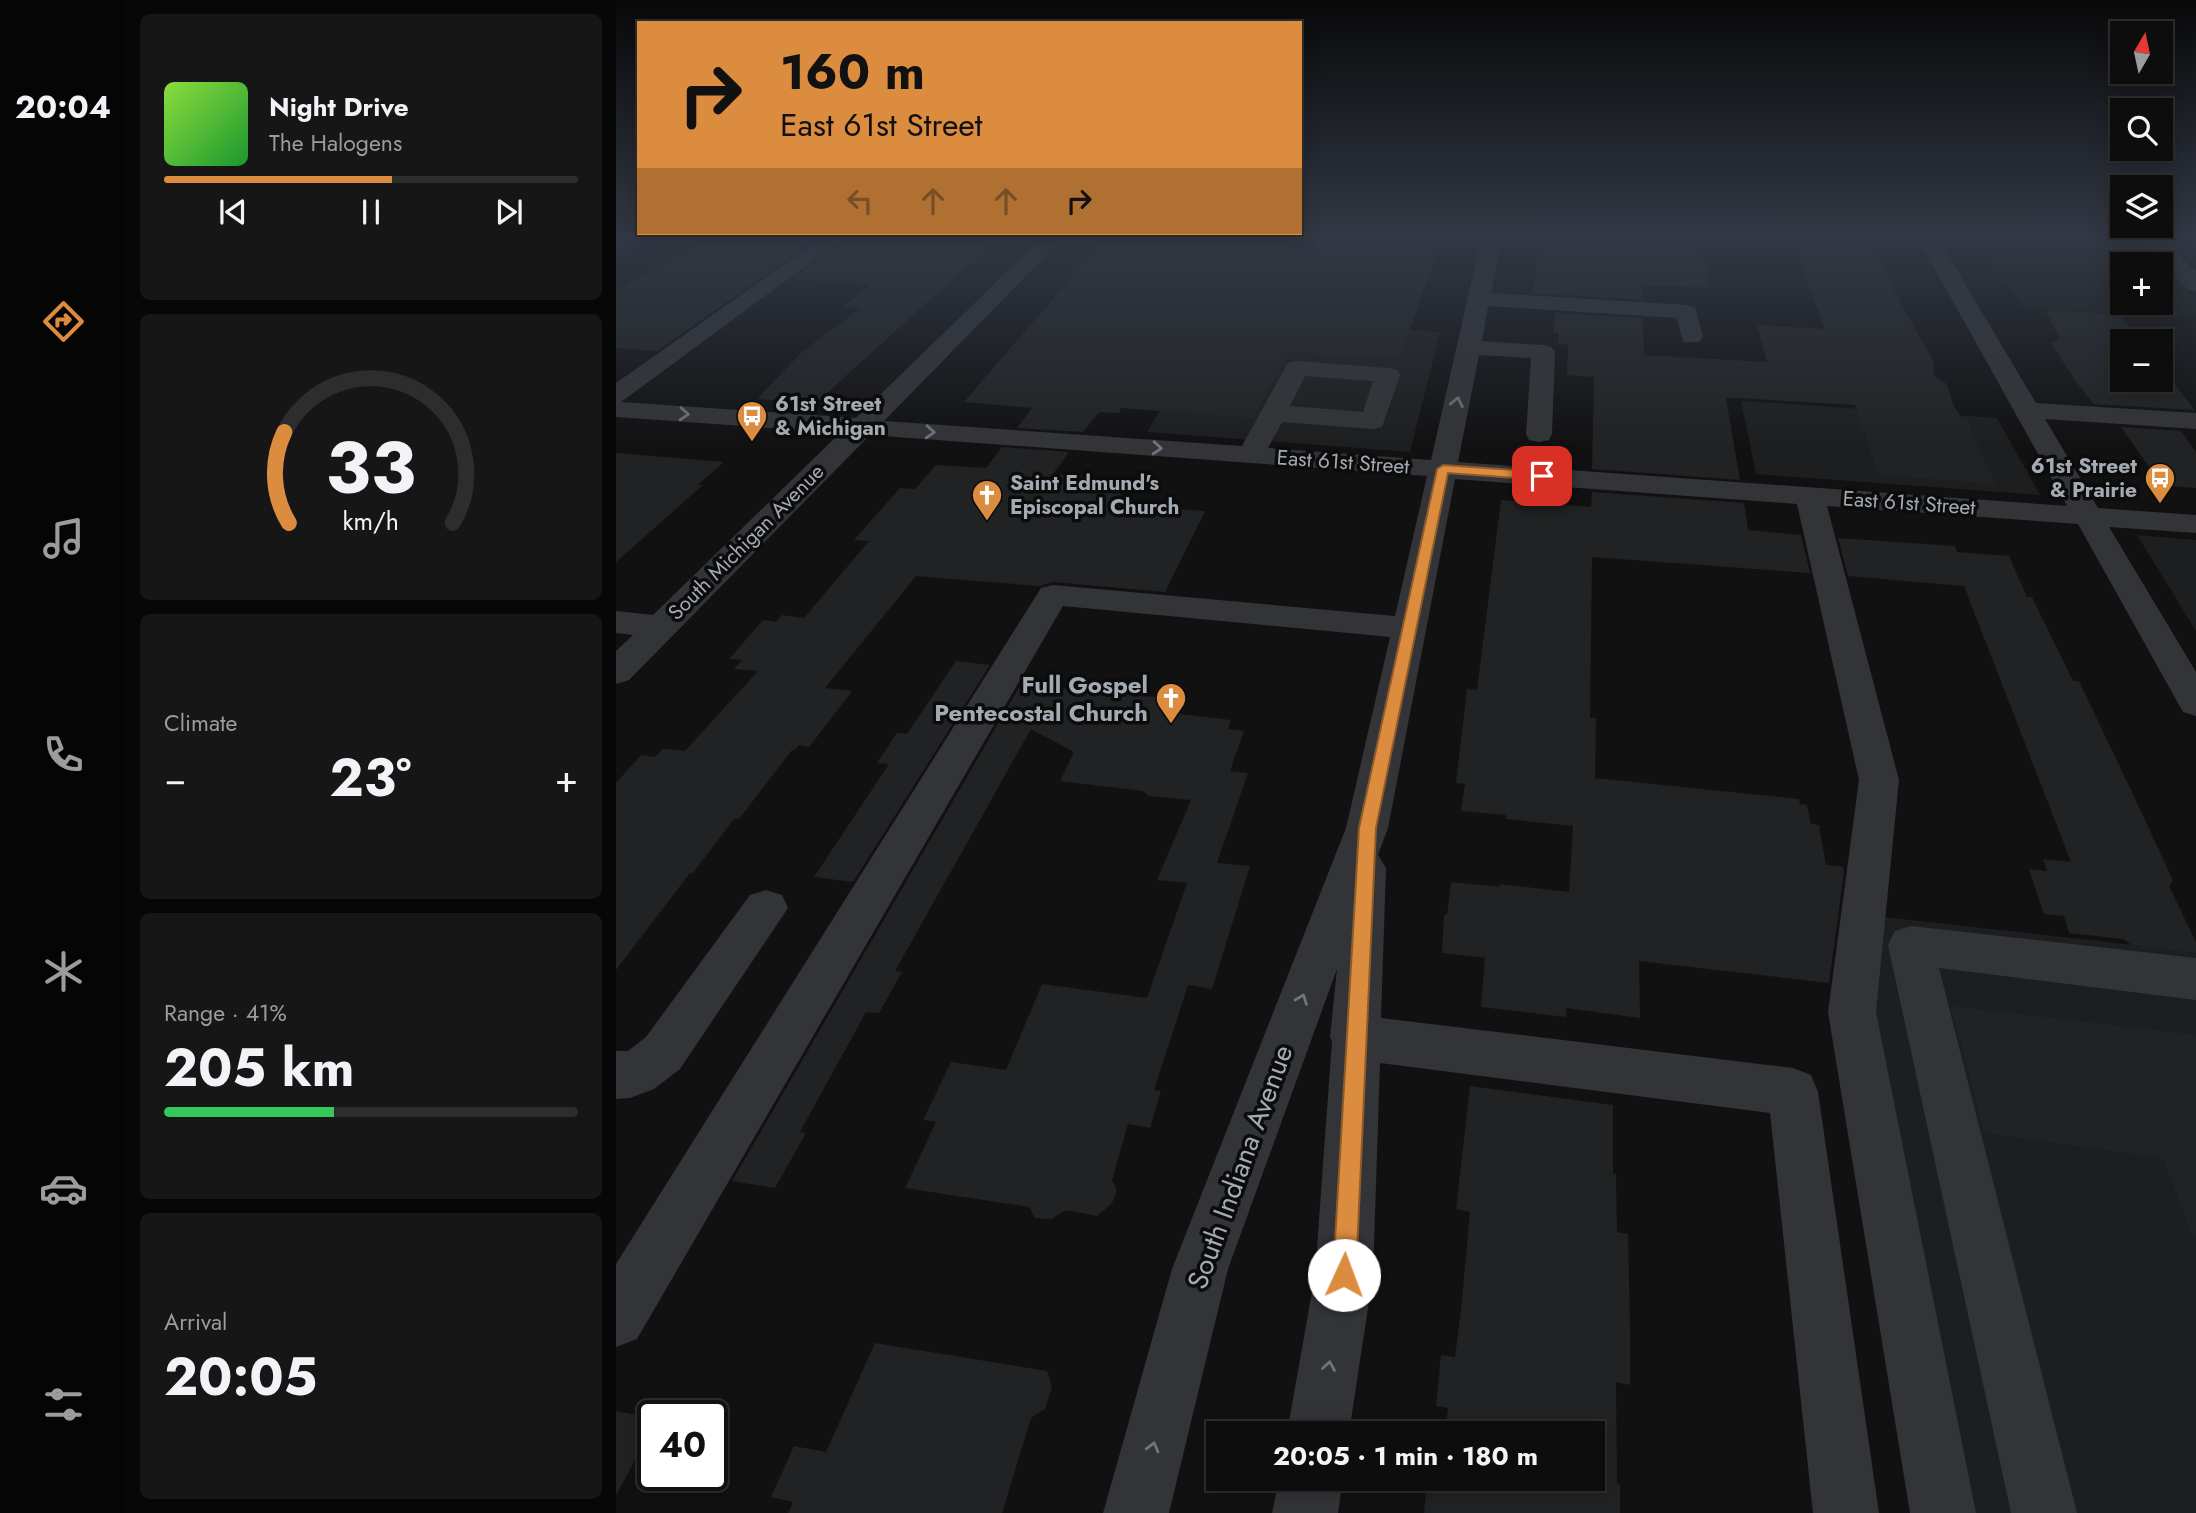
<!DOCTYPE html>
<html lang="en">
<head>
<meta charset="utf-8">
<style>
  :root { --surface:#0d0d0e; --page:#161617; --text:#f1f3f6; --muted:#9a9c9e; --line:#2d2d2e; --accent:#dc8c3f }
  body { margin:0; font-family:Jost,sans-serif; background:var(--page); color:var(--text); height:100vh; display:flex; flex-direction:column; font-size:26px; white-space:nowrap }
  * { box-sizing:border-box; margin:0 }
  p { font-size:23px; color:var(--muted) }
  .icon { flex:none; width:38px; height:38px; fill:none; stroke:currentColor; stroke-width:2; stroke-linecap:round; stroke-linejoin:round }
  .map { position:relative; flex:1; overflow:hidden }
  .side { display:flex; flex-direction:column; gap:14px; padding:14px; background:#070708; width:490px }
  .side>* { flex:none }
  .hud { position:absolute; left:21px; top:21px; width:665px; height:214px; border-radius:0px; box-shadow:0 4px 18px #0003,0 0 0 2px var(--line); background:#dc8c3f; color:#111; overflow:hidden }
  .needle { width:46px; rotate:9deg }
  .fabs { position:absolute; left:1494px; top:21px; display:grid; gap:14px }
  .fabs a { display:grid; place-items:center; width:63px; height:63px; border-radius:0px; background:var(--surface); box-shadow:0 4px 18px #0003,0 0 0 2px var(--line); font-size:35px }
  .speed { position:absolute; left:21px; top:1400px; display:flex; gap:14px; font-size:35px; font-weight:700; text-align:center }
  .speed>* { display:grid; place-content:center; width:91px; height:91px; border-radius:50%; background:var(--surface); box-shadow:0 4px 18px #0003,0 0 0 2px var(--line); line-height:1 }
  .speed .limit { border:4px solid #111; border-radius:10px; background:#fff; color:#111 }
  .pin { position:absolute; display:grid; place-items:center; width:60px; height:60px; color:#fff; margin:-30px; border-radius:14px; box-shadow:0 4px 10px #0006 }
  .me { position:absolute; width:77px; margin:-38px; rotate:2deg; stroke-linejoin:round; filter:drop-shadow(0 0 5px #0008) }
  .turn { display:flex; align-items:center; gap:24px; height:147px; padding:0 28px; font-size:32px }
  .turn .icon { width:91px; height:91px; stroke-width:2.5 }
  .turn b { display:block; font-size:49px; line-height:60px }
  .lanes { display:flex; align-items:center; height:66px; padding:0 28px; background:#0003; justify-content:center; gap:35px; direction:ltr }
  .lanes .off { opacity:.35 }
  .big { font-size:52px; font-weight:700; line-height:1.1 }
  .side .widget { flex:1; display:flex; flex-direction:column; justify-content:center; gap:10px; min-width:0; padding:0 24px; border-radius:10px; background:var(--page) }
  .side .dial { align-items:center; gap:0 }
  .dial svg { height:182px; overflow:visible; fill:none; stroke:var(--line); stroke-width:7; stroke-linecap:round; text-anchor:middle }
  .dial text { fill:var(--text); stroke:none }
  .song { display:flex; align-items:center; gap:21px }
  .cover { width:84px; height:84px; border-radius:10px; background:linear-gradient(135deg,hsl(90 70% 55%),hsl(130 70% 35%)) }
  .played { height:7px; border-radius:4px; background:linear-gradient(90deg,var(--accent) 55%,var(--line) 55%) }
  .keys { display:flex; justify-content:space-around; direction:ltr }
  .heat { display:flex; justify-content:space-between; align-items:center; font-size:38px; direction:ltr }
  .charge { height:10px; border-radius:5px; background:linear-gradient(90deg,#34c759 41%,var(--line) 0) }
  .trip { position:absolute; left:590px; top:1421px; width:399px; height:70px; border-radius:0px; background:var(--surface); box-shadow:0 4px 18px #0003,0 0 0 2px var(--line); font-weight:700; line-height:70px; text-align:center }
  main { display:flex; flex:1; min-height:0 }
  .dock { display:flex; flex-direction:column; width:126px; justify-content:space-around; align-items:center; background:#050506; color:var(--muted) }
  .dock .icon { width:49px; height:49px }
  .dock .current { color:var(--accent) }
  .dock b { font-size:32px; color:var(--text) }
  .map>svg:first-child { display:block }
  .built { fill:#1d1e1f }
  .green { fill:#181c18; fill-rule:evenodd }
  .building { fill:#212223 }
  .lines { fill:none; stroke-linecap:round; stroke-linejoin:round }
  .minor { fill:#333437; fill-rule:evenodd }
  .rail { stroke:#46484c; stroke-width:2.5; stroke-dasharray:5 4.5; stroke-linecap:butt }
  .oneway { stroke:#71757a }
  .route { fill:#dc8c3f; stroke:#8f5b29; stroke-width:2 }
  .labels { text-anchor:middle; dominant-baseline:central; stroke-width:7; stroke-linejoin:round; paint-order:stroke }
  .far-poi-label { font-size:21px; font-weight:bold; fill:#a4aab1; stroke:#0c0c0d; text-anchor:start }
  .far-street-label { font-size:21px; fill:#a4aab1; stroke:#0c0c0d }
  .poi-label { font-size:24px; font-weight:bold; fill:#a4aab1; stroke:#0c0c0d; text-anchor:end }
  .near-street-label { font-size:28px; fill:#a4aab1; stroke:#0c0c0d }
</style>
</head>
<body>
<main>
<nav class="dock">
<b>20:04</b>
<svg class="icon current" aria-label="directions" viewBox="0 0 24 24"><path d="M12 3l9 9-9 9-9-9zM9 14v-3h6M13 9l2 2-2 2"/></svg>
<svg class="icon" aria-label="music" viewBox="0 0 24 24"><path d="M9 18V5l10-2v13"/><circle cx="6" cy="18" r="3"/><circle cx="16" cy="16" r="3"/></svg>
<svg class="icon" aria-label="phone" viewBox="0 0 24 24"><path d="M5 4h4l2 5-3 2q2 4 5 5l2-3 5 2v4C11 20 4 13 5 4z"/></svg>
<svg class="icon" aria-label="climate" viewBox="0 0 24 24"><path d="M12 3v18M4 7l16 10M4 17L20 7"/></svg>
<svg class="icon" aria-label="car" viewBox="0 0 24 24"><path d="M5 17H2v-5l4-1 3-4h7l3 4 3 1v5h-3M9 17h6M6 11h13"/><circle cx="7" cy="17" r="2"/><circle cx="17" cy="17" r="2"/></svg>
<svg class="icon" aria-label="filters" viewBox="0 0 24 24"><path d="M4 7h16M4 17h16"/><circle cx="9" cy="7" r="2"/><circle cx="15" cy="17" r="2"/></svg>
</nav>
<section class="side">
<div class="widget">
<div class="song"><i class="cover"></i><div><b>Night Drive</b><p>The Halogens</p></div></div>
<div class="played"></div>
<div class="keys"><svg class="icon" aria-label="previous" viewBox="0 0 24 24"><path d="M18 5L8 12l10 7zM5 5v14"/></svg><svg class="icon" aria-label="pause" viewBox="0 0 24 24"><path d="M8 5v14M16 5v14"/></svg><svg class="icon" aria-label="next" viewBox="0 0 24 24"><path d="M6 5l10 7-10 7zM19 5v14"/></svg></div>
</div>
<div class="widget dial"><svg viewBox="0 0 100 80">
<path d="M14 69A42 42 0 1 1 86 69"/>
<path d="M14 69A42 42 0 0 1 12 29" stroke="#dc8c3f"/>
<text x="50" y="56" font-size="32" font-weight="700">33</text>
<text x="50" y="72" font-size="11">km/h</text>
</svg></div>
<div class="widget"><p>Climate</p>
<div class="heat"><a>−</a><b class="big">23°</b><a>+</a></div>
</div>
<div class="widget"><p>Range · 41%</p><b class="big">205 km</b><div class="charge"></div></div>
<div class="widget"><p>Arrival</p><b class="big">20:05</b></div>
</section>
<div class="map">
<svg width="1580" height="1513" viewBox="0 0 1580 1513">
  <rect width="100%" height="100%" fill="#111112"/>
  <g class="built">
    <polygon points="602,317 824,332 794,452 531,432"/>
    <polygon points="1125,401 1381,418 1424,495 1140,474"/>
    <polygon points="1521,535 1580,540 1580,631 1529,548"/>
    <polygon points="1268,917 1580,952 1580,1513 1327,1513 1236,1012"/>
  </g>
  <path class="green" d="M1358,235H1469L1476,243L1528,245L1580,300V317L1407,308ZM1507,264H1545V303H1507Z"/>
  <g class="building">
    <polygon points="98,235 206,235 41,351 0,348 0,291"/>
    <polygon points="234,235 382,238 200,403 141,399 187,351 245,308 226,307 256,284 177,279"/>
    <polygon points="704,235 825,242 783,359 674,352 637,418 505,408 503,413 483,412 467,432 401,428 416,408 348,402 485,243 545,246 533,240 697,248"/>
    <polygon points="925,235 1061,235 1061,237 1085,238 1093,287 1026,286 1026,300 917,293"/>
    <polygon points="1175,235 1256,235 1260,252 1285,304 1318,362 1317,375 1331,384 1337,404 1347,421 1351,421 1380,484 1262,475 1239,405 1122,398 1110,398 1124,480 976,469 978,377 951,375 952,345 942,344 943,334 937,332 939,313 1027,318 1028,355 1151,362 1141,325 1208,329"/>
    <polygon points="1429,310 1503,314 1524,341 1507,341 1507,380 1545,380 1545,368 1579,410 1478,404 1461,383 1435,343 1444,339"/>
    <polygon points="1505,427 1565,431 1580,452 1580,488 1554,486 1545,475 1538,474"/>
    <polygon points="386,447 453,452 437,474 514,480 499,504 589,511 549,592 437,582 423,586 300,576 209,688 236,691 197,742 193,747 183,745 179,750 176,750 123,819 118,819 77,873 74,873 0,970 0,783 25,755 39,757 47,749 69,751 142,671 118,669 126,660 113,659 147,620 160,622 166,615 188,618 253,541 238,540 284,488 299,489 320,465 370,468"/>
    <polygon points="0,453 108,462 82,485 87,485 0,562"/>
    <polygon points="976,492 1128,503 1132,530 1185,535 1194,573 976,557 974,718 980,718 979,778 1183,799 1184,804 1191,805 1195,824 1203,825 1210,865 1227,867 1228,872 1213,983 1023,961 1024,1018 950,1008 950,1017 865,1007 869,958 826,953 828,915 831,915 835,882 884,887 883,884 953,892 957,826 890,819 890,815 845,811 849,784 840,783 851,689 861,690 885,500 975,507"/>
    <polygon points="1222,538 1339,546 1341,552 1393,556 1411,597 1416,597 1457,681 1463,681 1514,788 1557,880 1553,886 1580,942 1580,953 1516,945 1507,939 1453,933 1448,916 1428,914 1413,869 1431,871 1427,859 1455,862 1348,586 1232,576"/>
    <polygon points="340,661 374,665 237,882 198,877 273,764 261,763 281,733 291,734"/>
    <polygon points="405,684 561,699 555,713 615,720 612,729 628,731 614,771 632,773 601,863 634,866 596,989 572,985 538,1090 545,1091 534,1128 512,1124 496,1180 501,1191 496,1203 481,1216 450,1210 435,1219 419,1218 413,1207 289,1188 320,1122 307,1120 335,1062 390,1070 426,984 531,998 571,883 541,880 575,800 533,796 527,791 444,781 458,752 415,729 279,971 286,972 263,1013 250,1012 184,1132 190,1133 159,1188 116,1181"/>
    <polygon points="1335,1006 1580,1035 1580,1237 1577,1238 1547,1158 1368,1133"/>
    <polygon points="854,1086 997,1105 997,1174 1000,1174 1001,1232 1012,1234 1014,1327 1014,1385 1000,1382 1001,1483 1004,1484 1004,1513 808,1513 811,1479 976,1479 976,1433 829,1433 832,1408 820,1406 825,1355 839,1357 845,1310 854,1212 840,1209"/>
    <polygon points="259,1343 431,1371 436,1387 429,1409 415,1418 386,1513 172,1513 177,1502 155,1497 178,1446 210,1452"/>
    <polygon points="0,1411 37,1418 37,1428 0,1495"/>
  </g>
  <g class="lines">
    <g class="minor">
      <polygon points="0,235 13,235 10,239 0,242"/>
      <path d="M210,235H232L5,402L240,418L429,235H450L268,421L626,446L669,368L672,363L681,361L772,368L781,370L784,375L766,427L757,429L666,422L652,448L815,460L866,235H886L875,293L1071,305L1079,307L1087,337L1083,342H1067L1061,318L872,306L866,341L927,345L935,347L939,352L936,434L933,440L923,442L913,440L910,434L915,358L863,355L842,462L1451,506L1300,235H1320L1420,403L1580,413V429L1429,419L1482,508L1580,515V533L1493,527L1580,672V716L1567,712L1462,524L1211,506L1283,780L1260,1012L1360,1513H1294L1212,1012L1243,780L1181,504L839,479L772,828L762,855L770,868L765,1018L1177,1068L1195,1075L1202,1092L1263,1513H1197L1154,1113L764,1063L757,1275L733,1433H671L699,1275L716,1041L714,1037L721,969L612,1269L553,1513H487L556,1269L730,828L774,637L447,606L21,1339L0,1347V1264L425,588L437,585L779,616L811,476L254,435L13,680L0,684V651L17,635L0,633V611L37,615L224,433L0,417V383ZM689,376L757,381L747,412L674,406Z"/>
      <polygon points="1520,235 1541,235 1580,273 1580,291 1572,290"/>
      <polygon points="150,890 166,895 172,908 64,1069 38,1089 14,1098 0,1099 0,1051 12,1051 30,1037 134,895"/>
      <polygon points="1295,926 1580,958 1580,1000 1323,968 1461,1513 1395,1513 1272,945 1279,931"/>
      <polygon points="663,1479 727,1479 722,1513 656,1513"/>
    </g>
    <polyline class="rail" points="1542,235 1580,273"/>
  </g>
  <defs><path id="oneway-chevron" d="M-2-3.5L2.5 0L-2 3.5" fill="none" stroke-width="1.6" stroke-linecap="round" stroke-linejoin="round" transform="scale(1.75)"/></defs>
  <g class="oneway">
    <use href="#oneway-chevron" transform="translate(841 402) rotate(-78)"/>
    <use href="#oneway-chevron" transform="translate(68 414) rotate(4)"/>
    <use href="#oneway-chevron" transform="translate(314 432) rotate(4)"/>
    <use href="#oneway-chevron" transform="translate(541 448) rotate(4)"/>
    <use href="#oneway-chevron" transform="translate(686 999) rotate(-69)"/>
    <use href="#oneway-chevron" transform="translate(713 1366) rotate(-81)"/>
    <use href="#oneway-chevron" transform="translate(537 1447) rotate(-75)"/>
  </g>
  <linearGradient id="sky" x2="0" y2="1"><stop stop-color="#09090a"/><stop offset="0.53" stop-color="#323844"/><stop offset="1" stop-color="#323844" stop-opacity="0"/></linearGradient>
  <rect width="1580" height="446" fill="url(#sky)"/>
  <polygon class="route" points="827,465 926,472 932,476 926,480 832,473 760,828 740,1275 737,1283 728,1287 720,1283 717,1275 743,828 821,469"/>
  <defs>
    <g id="bus-pin" transform="scale(1.575)"><path d="M0 17L-7.5 6A9.5 9.5 0 1 1 7.5 6Z" fill="#dc8c3f" stroke="#0c0c0d"/><path d="M-5-6H5V4H4V6H2V4H-2V6H-4V4H-5ZM-3.5-4V0h7V-4ZM-3.5 1.2v1.5H-2V1.2ZM2 1.2v1.5H3.5V1.2Z" fill="#fff"/></g>
    <g id="church-pin" transform="scale(1.575)"><path d="M0 17L-7.5 6A9.5 9.5 0 1 1 7.5 6Z" fill="#dc8c3f" stroke="#0c0c0d"/><path d="M-1.2-6h2.4v3.5h3.3v2.4h-3.3V6h-2.4V-.1h-3.3v-2.4h3.3Z" fill="#fff"/></g>
  </defs>
  <g fill-rule="evenodd">
    <use href="#bus-pin" x="136" y="416"/>
    <use href="#bus-pin" x="1544" y="478"/>
    <use href="#church-pin" x="371" y="495"/>
    <use href="#church-pin" x="555" y="698"/>
  </g>
  <g class="labels">
    <g class="far-poi-label">
      <text x="159" y="404">61st Street<tspan x="159" dy="24">&amp; Michigan</tspan></text>
      <text x="1521" y="466" text-anchor="end">61st Street<tspan x="1521" dy="24">&amp; Prairie</tspan></text>
      <text x="394" y="483">Saint Edmund's<tspan x="394" dy="24">Episcopal Church</tspan></text>
    </g>
    <g class="far-street-label">
      <text transform="translate(727 462) rotate(4)">East 61st Street</text>
      <text transform="translate(1293 503) rotate(4)">East 61st Street</text>
      <text transform="translate(130 542) rotate(-45)">South Michigan Avenue</text>
    </g>
    <g class="poi-label">
      <text x="532" y="684">Full Gospel<tspan x="532" dy="28">Pentecostal Church</tspan></text>
    </g>
    <g class="near-street-label">
      <text transform="translate(624 1167) rotate(-70)">South Indiana Avenue</text>
    </g>
  </g>
</svg>
<div class="fabs">
<a><svg class="needle" viewBox="-14 -14 28 28"><path d="M0-13l5 13h-10z" fill="#e53935"/><path d="M0 13l5-13h-10z" fill="#9a9c9e"/></svg></a>
<a><svg class="icon" aria-label="search" viewBox="0 0 24 24"><circle cx="10" cy="10" r="6"/><path d="M15 15l6 6"/></svg></a>
<a><svg class="icon" aria-label="layers" viewBox="0 0 24 24"><path d="M12 4l9 5-9 5-9-5zM3 14l9 5 9-5"/></svg></a>
<a>+</a>
<a>−</a>
</div>
<div class="speed"><div class="limit">40</div></div>
<div class="pin" style="left:926px;top:476px;background:#d93025"><svg class="icon" aria-label="arrive" viewBox="0 0 24 24"><path d="M6 21V4h12l-3 4 3 4H6"/></svg></div>
<svg class="me" style="left:728px;top:1275px" viewBox="-20 -20 40 40"><circle r="19" fill="#fff"/><path d="M0-13L10 11 0 6-10 11z" fill="#dc8c3f"/></svg>
<div class="trip">20:05 · 1 min · 180 m</div>
<div class="hud">
<div class="turn"><svg class="icon" aria-label="right" viewBox="0 0 24 24"><path d="M7 20v-9h11M14 6l5 5-5 5"/></svg><div><b>160 m</b>East 61st Street</div></div>
<div class="lanes"><svg class="icon off" aria-label="left" viewBox="0 0 24 24"><path d="M17 20v-9H6M10 6l-5 5 5 5"/></svg><svg class="icon off" aria-label="ahead" viewBox="0 0 24 24"><path d="M12 20V5M6 11l6-6 6 6"/></svg><svg class="icon off" aria-label="ahead" viewBox="0 0 24 24"><path d="M12 20V5M6 11l6-6 6 6"/></svg><svg class="icon" aria-label="right" viewBox="0 0 24 24"><path d="M7 20v-9h11M14 6l5 5-5 5"/></svg></div>
</div>
</div>
</main>
</body>
</html>
